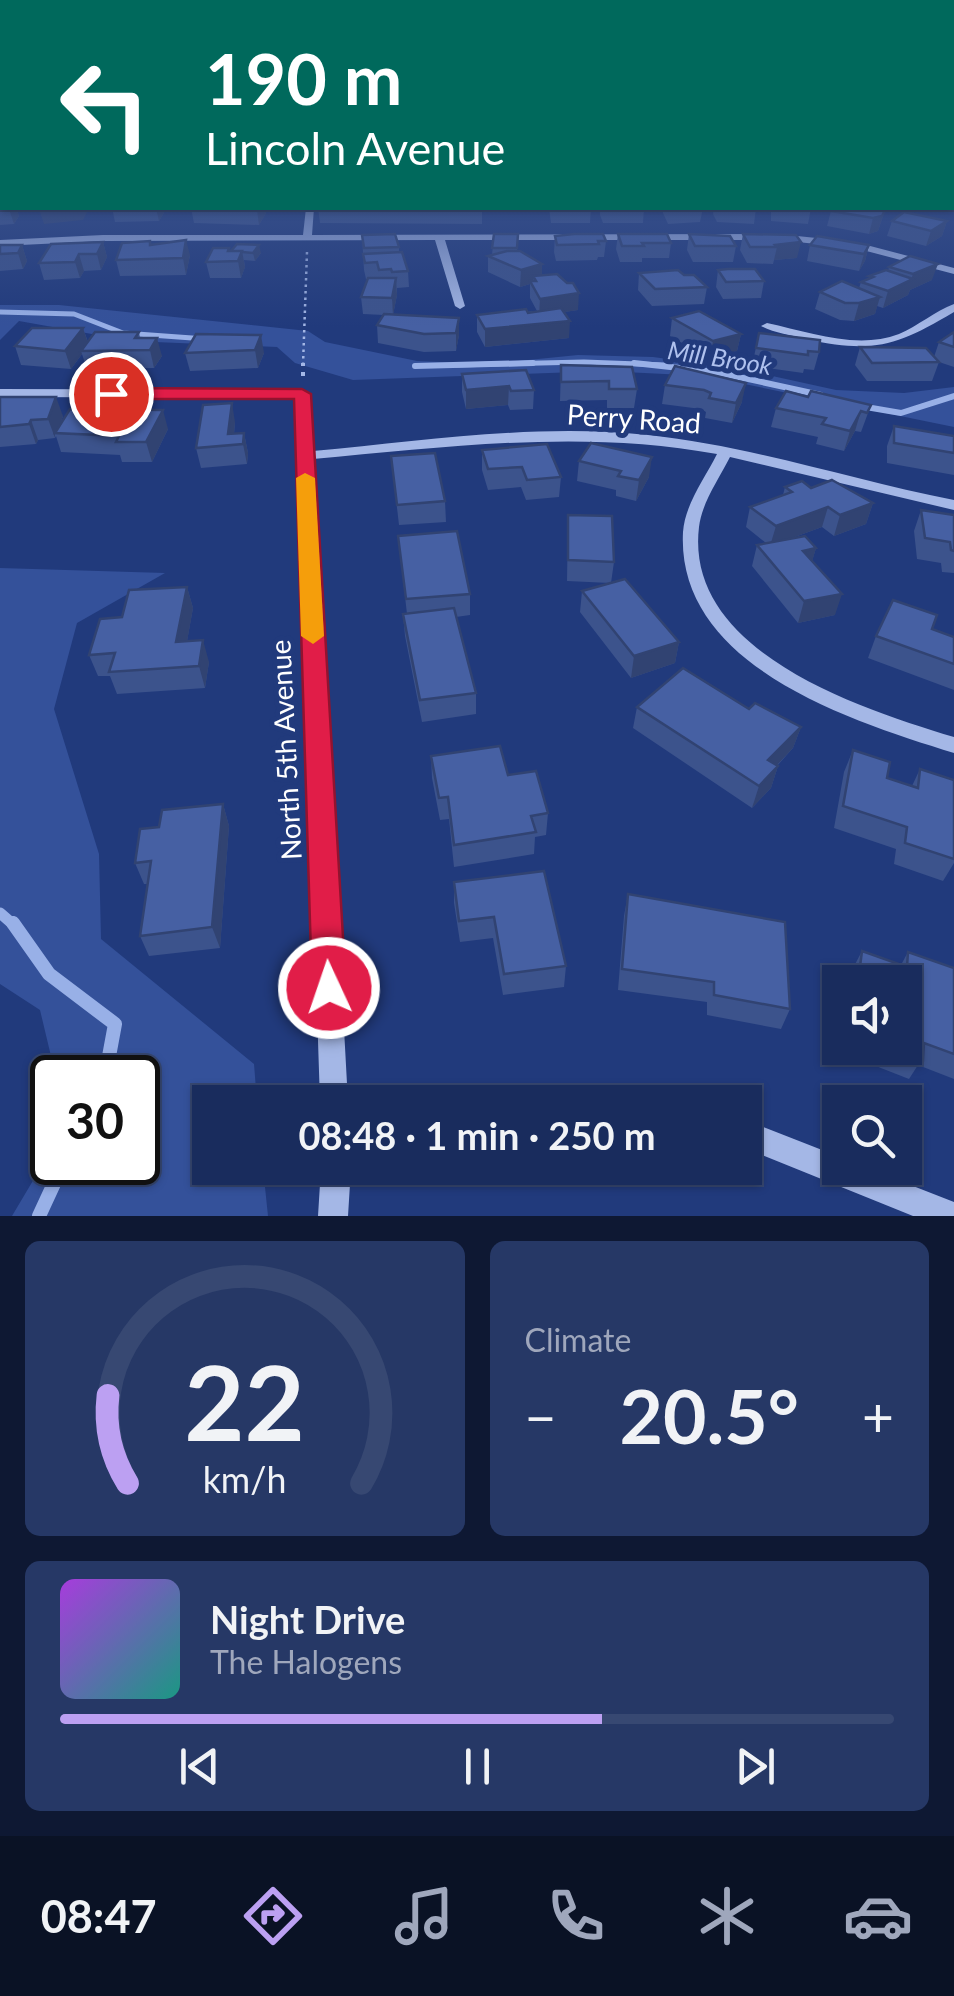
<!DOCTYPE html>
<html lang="en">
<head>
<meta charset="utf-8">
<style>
  :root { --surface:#192c5d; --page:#263866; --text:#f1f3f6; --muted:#9fa7bc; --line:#374872; --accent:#bca0f2 }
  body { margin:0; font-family:Lato,sans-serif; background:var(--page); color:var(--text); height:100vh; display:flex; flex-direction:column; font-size:38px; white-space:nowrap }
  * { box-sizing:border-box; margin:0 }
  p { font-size:32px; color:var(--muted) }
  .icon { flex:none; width:55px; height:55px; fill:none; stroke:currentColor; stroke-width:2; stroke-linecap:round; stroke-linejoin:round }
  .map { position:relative; height:1216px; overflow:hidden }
  .details { display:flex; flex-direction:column; gap:25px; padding:25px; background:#0e1833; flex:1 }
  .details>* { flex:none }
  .top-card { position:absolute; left:0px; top:0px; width:955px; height:210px; box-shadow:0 2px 8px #0004,0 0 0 2px var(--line); background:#00695c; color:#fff; overflow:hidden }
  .fabs { position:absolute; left:822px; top:965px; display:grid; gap:20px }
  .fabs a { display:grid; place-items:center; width:100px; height:100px; border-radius:0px; background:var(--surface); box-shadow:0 2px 8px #0004,0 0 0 2px var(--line); font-size:50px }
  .speed { position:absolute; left:30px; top:1055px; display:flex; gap:20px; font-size:50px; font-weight:700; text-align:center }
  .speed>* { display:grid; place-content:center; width:130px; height:130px; border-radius:50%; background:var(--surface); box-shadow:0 2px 8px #0004,0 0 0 2px var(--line); line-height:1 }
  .speed .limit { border:5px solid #111; border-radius:15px; background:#fff; color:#111 }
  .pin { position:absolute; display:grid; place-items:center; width:85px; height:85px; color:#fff; margin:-42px; border:5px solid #fff; border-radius:50%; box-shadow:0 2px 10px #0007 }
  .me { position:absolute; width:110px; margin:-55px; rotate:357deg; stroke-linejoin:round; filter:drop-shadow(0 0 8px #0008) }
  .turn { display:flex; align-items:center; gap:35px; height:210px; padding:0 40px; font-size:45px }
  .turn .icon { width:130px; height:130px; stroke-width:2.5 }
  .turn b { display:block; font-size:70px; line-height:85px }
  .big { font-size:75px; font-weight:700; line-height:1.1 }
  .details .widget { flex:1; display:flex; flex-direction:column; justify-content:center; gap:15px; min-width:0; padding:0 35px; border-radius:15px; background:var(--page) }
  .details .dial { align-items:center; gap:0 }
  .dial svg { height:260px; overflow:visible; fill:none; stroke:var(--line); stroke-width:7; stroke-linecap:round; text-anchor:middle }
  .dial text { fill:var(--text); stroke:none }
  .song { display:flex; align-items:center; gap:30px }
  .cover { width:120px; height:120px; border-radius:15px; background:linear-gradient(135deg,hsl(280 70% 55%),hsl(170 70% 35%)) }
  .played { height:10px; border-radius:5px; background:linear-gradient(90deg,var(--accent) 65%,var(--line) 65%) }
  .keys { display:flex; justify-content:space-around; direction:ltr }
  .heat { display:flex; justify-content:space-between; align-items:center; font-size:55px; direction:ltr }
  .details .tiles { flex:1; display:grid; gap:25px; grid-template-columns:1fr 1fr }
  .widget:last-child { grid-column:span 2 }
  .trip { position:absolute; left:192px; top:1085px; width:570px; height:100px; border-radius:0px; background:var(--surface); box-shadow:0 2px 8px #0004,0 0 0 2px var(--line); font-weight:700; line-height:100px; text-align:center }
  .tabs { display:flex; height:160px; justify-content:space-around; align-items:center; background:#0a1225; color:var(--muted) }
  .tabs .icon { width:70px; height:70px }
  .tabs .active { color:var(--accent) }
  .tabs b { font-size:45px; color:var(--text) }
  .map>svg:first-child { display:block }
  .green { fill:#34519a }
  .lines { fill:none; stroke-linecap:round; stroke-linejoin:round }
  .stream-far3 { stroke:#98b0e7; stroke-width:5 }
  .stream-far2 { stroke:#98b0e7; stroke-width:6 }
  .stream-far1 { stroke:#98b0e7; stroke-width:11 }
  .stream { stroke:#98b0e7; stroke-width:14 }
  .path-far1 { stroke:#a4b7e6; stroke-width:2.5; stroke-dasharray:2.5 4; stroke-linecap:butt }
  .path { stroke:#a4b7e6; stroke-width:4; stroke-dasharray:4 6; stroke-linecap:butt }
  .minor { fill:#a4b7e6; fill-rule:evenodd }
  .wall { fill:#3c538c }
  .shaded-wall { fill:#314372 }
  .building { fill:#4660a3; stroke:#314372; stroke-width:2.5 }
  .route { fill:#e11d48; stroke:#92132f; stroke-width:2.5 }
  .slow { fill:#f59e0b }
  .labels { text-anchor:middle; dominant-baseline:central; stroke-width:10; stroke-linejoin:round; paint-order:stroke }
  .far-water-label { font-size:25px; font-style:italic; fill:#afc1ee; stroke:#213a7c }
  .street-label { font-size:28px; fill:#fff; stroke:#213a7c }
</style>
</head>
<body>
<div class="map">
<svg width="954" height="1216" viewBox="0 0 954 1216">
  <rect width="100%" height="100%" fill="#213a7c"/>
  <g class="green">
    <polygon points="0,305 59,305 308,331 325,342 417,361 489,364 578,355 653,357 741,369 836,390 904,393 954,387 954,427 705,376 604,371 353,380 295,363 277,347 131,341 19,321 0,340"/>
    <polygon points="0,568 165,573 77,623 54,709 99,854 101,939 254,1064 257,1102 210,1102 210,1168 263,1168 268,1216 12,1216 47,1157 52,1110 52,1162 138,1162 138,1078 56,1077 40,1010 0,984"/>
  </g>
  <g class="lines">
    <g class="stream-far3">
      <polyline points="0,312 74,314 123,333 206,339"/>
      <polyline points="456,365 584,362 665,365"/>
    </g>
    <g class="stream-far2">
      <polyline points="634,363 716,372 821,395"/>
      <polyline points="415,366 533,363"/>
      <polyline points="860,406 901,413 954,396"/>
    </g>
    <polyline class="stream-far1" points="0,913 15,926"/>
    <g class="stream">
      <polyline points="13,923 49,974 115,1024 105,1078"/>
      <polyline points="39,1216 64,1162"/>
    </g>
    <polyline class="path-far1" points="303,365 307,252"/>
    <polyline class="path" points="303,376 303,363"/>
    <g class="minor">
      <polygon points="306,208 314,208 312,235 778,234 855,242 954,268 954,274 855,248 778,240 445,240 465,306 460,309 455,306 435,240 103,241 0,246 0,240 103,235 303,235"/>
      <path d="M954,304V312C897,346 873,354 806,339C791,335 774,333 761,326L767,323C809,332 857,350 899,334C918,326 935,311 954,304Z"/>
      <path d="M0,389L303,390L309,394L313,451C424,441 536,423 648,435C752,446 852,480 954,500V510L730,457C719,479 702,502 699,527C684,652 861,709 954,737V753C851,721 676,666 683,532C685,504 705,478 717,454C581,429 449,447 313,459L348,1102H320L297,398L0,397Z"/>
      <polygon points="745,1120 840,1157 840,1168 867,1168 954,1202 954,1216 913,1216 745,1148"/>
      <polygon points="321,1168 351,1168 348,1216 318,1216"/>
    </g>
  </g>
  <g class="wall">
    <polygon points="0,201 16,208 19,216 14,224 0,225"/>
    <polygon points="112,208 164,208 165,211 159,221 115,222"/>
    <polygon points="191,208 266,208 266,213 259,225 194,223"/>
    <polygon points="318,208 482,208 482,224 320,223"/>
    <polygon points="549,208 591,208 590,223 551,223"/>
    <polygon points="600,208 644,208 643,223 603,223 600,215"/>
    <polygon points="663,208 703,208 700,222 668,224 663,213"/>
    <polygon points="714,208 756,208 754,224 717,222 713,214"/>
    <polygon points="771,208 811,208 808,224 771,221"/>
    <polygon points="885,210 878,231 869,234 827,226 831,211"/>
    <polygon points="892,221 947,221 942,236 926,246 887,236"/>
    <polygon points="494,234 518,234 517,251 542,264 542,275 578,310 564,312 569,338 485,347 477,332 477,315 537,311 530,298 530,284 520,287 488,272 488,256 492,255"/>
    <polygon points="618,234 671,243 669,258 642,258 642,262 620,262 616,249"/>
    <polygon points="689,234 736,246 733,262 693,262 687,250"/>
    <polygon points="743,234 796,235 797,258 774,260 773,264 747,263 740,250"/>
    <polygon points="362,235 399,247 399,252 408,271 409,287 397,288 397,295 393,315 459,318 459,335 456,351 424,352 378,343 377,325 384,315 363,314 361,297 368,279 366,279 364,270"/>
    <polygon points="555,236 606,241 604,257 598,257 597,260 556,261 554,252"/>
    <polygon points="150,241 151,244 190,255 186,275 120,276 116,260"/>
    <polygon points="103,242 107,257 101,270 84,271 80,278 44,280 39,263"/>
    <polygon points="0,245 22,245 27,261 23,269 0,271"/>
    <polygon points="810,245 869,245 865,261 859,271 807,261"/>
    <polygon points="230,251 261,253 255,261 244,260 245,267 241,278 210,278 206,262"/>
    <polygon points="889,267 932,280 910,290 908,295 883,308 877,306 875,314 854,321 840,320 815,309 820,292 859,288 861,282 869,279 869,276 888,271"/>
    <polygon points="718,270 764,281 761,298 723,299 716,287"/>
    <polygon points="639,273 684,275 707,287 704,304 652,306 638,290"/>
    <polygon points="672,318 741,334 737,351 710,359 670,336"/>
    <polygon points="83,328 88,342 139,332 140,338 162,356 154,368 87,369 82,354 71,369 21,365 15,346"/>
    <polygon points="954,332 954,367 939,362 932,381 867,381 855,365 860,347 934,357 939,342"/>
    <polygon points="759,333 819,352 814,370 804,369 803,373 752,366"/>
    <polygon points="196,334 264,353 258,368 190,371 185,353"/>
    <polygon points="561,365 637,389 634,408 607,408 607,400 560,401"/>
    <polygon points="675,366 742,402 732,423 705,418 706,412 701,409 662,404 665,385"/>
    <polygon points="462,374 534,390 533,409 510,410 508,405 466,409 462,392"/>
    <polygon points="0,397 63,416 60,425 168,429 152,462 122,462 120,455 61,452 56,436 55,438 38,440 36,444 0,447"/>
    <polygon points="871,405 861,432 855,431 844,451 816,444 818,437 771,427 776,408"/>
    <polygon points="235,422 234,434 244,433 248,453 247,464 201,468 196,448"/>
    <polygon points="894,426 954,436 954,475 887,463 887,446"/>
    <polygon points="482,450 561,477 559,497 526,500 521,487 488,490 482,470"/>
    <polygon points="391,456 445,501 446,522 399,525"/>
    <polygon points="579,461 649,477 636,501 616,496 616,490 577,481"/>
    <polygon points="785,487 811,488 873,503 866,524 834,536 822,527 792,538 816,548 812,561 835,615 798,623 752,566 757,545 766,543 746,527 750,507 783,495"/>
    <polygon points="921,510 954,515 954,573 942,572 941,563 917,559 914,531"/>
    <polygon points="568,515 614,562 611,583 679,642 675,663 631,678 580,612 582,591 610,583 567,581"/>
    <polygon points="398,536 470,594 470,615 456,617 476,693 476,714 422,722 405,636 403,614 407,614"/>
    <polygon points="187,587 193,608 187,641 209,662 205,688 117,694 110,676 98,676 89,655 122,617"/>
    <polygon points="876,636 954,637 954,690 868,658"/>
    <polygon points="637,707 749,709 801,727 793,748 777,766 778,766 771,788 752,808 633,728"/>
    <polygon points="853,750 887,778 912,786 920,769 954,859 954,863 943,881 894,864 896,849 834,828 844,772"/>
    <polygon points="431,756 508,775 548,813 546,835 535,837 534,854 454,867 449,819 440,820 432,778"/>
    <polygon points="223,804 229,826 220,948 149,956 140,936 147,884 144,884 135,863 159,827"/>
    <polygon points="454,882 566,966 564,987 503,995 493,938 460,942 454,903"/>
    <polygon points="628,894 790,1009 781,1029 707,1015 707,1002 618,990 624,916"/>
    <polygon points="862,951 901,965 908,952 954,968 954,1079 918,1065 909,1079 840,1052 841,1048 905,1048 905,982 850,982 851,972"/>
  </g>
  <g class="shaded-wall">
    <polygon points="10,208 16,208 19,216 14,224 9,209"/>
    <polygon points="55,208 86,208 87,212 83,220 44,224 39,209"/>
    <polygon points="156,208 164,208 165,211 159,221"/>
    <polygon points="258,208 266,208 266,213 259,225 257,210"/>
    <polygon points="885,210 878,231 869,234 873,218"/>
    <polygon points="947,221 942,236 926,246 931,231"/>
    <polygon points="186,240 190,255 186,275 183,258"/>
    <polygon points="103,242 107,257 101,270 97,254"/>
    <polygon points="801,242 797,258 774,260 777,247 775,245"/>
    <polygon points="22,245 27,261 23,269 18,253"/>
    <polygon points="259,245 261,253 255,261 253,253"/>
    <polygon points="869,245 865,261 859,271 864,254"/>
    <polygon points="242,251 245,267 241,278 238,261"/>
    <polygon points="79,254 84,271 80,278 75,262"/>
    <polygon points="542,264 542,281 533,276 533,283 530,281 530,284 520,287 521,270"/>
    <polygon points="938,264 932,280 910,290 908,295 883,308 888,291 911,280 913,274"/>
    <polygon points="396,278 397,295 393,315 392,298"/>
    <polygon points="579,293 578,310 539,316 540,299"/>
    <polygon points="880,297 875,314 854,321 859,303"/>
    <polygon points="459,318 459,335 456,351 456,333"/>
    <polygon points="570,321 569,338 485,347 485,329"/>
    <polygon points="83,328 89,346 81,351 82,354 71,369 65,351"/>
    <polygon points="741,334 737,351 710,359 713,341"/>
    <polygon points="261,335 264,353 258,368 255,350"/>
    <polygon points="157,338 162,356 154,368 150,350"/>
    <polygon points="746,383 742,402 732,423 736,403"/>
    <polygon points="509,386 508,405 466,409 466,390"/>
    <polygon points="56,397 63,416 57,433 55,433 55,438 48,419"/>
    <polygon points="232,403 235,422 233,445 228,434"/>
    <polygon points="163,410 168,429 152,462 146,442"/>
    <polygon points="861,411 855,431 844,451 850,431"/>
    <polygon points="31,420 38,440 36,444 29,424"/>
    <polygon points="244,433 248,453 247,464 243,444"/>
    <polygon points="652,457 649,477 636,501 639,480"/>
    <polygon points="873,503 866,524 834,536 840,515"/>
    <polygon points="828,507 822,527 770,546 776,526"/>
    <polygon points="816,548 810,569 803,551"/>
    <polygon points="187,587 193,608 183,664 176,642"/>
    <polygon points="842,594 835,615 798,623 804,601"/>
    <polygon points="203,640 209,662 205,688 199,666"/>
    <polygon points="679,642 675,663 631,678 634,656"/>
    <polygon points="801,727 793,748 761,782 768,760"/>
    <polygon points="778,766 771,788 752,808 759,786"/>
    <polygon points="223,804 229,826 220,948 212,927"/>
  </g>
  <g class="building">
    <polygon points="0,201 2,201 2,208 10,208 9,209 0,210"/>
    <polygon points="191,208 258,208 257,210"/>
    <polygon points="832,208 865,208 885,210 882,216 873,218 831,211"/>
    <polygon points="904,212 947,221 931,231 892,221"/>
    <polygon points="395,234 399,247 364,248 362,235"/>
    <polygon points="494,234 518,234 517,248 492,248"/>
    <polygon points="574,234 603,234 606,241 598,241 599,244 557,245 555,236"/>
    <polygon points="618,234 667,234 671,243 642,243 644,246 622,246"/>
    <polygon points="689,234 730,236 736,246 695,246"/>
    <polygon points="743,234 796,235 801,242 775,245 777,247 750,247"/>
    <polygon points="817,236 869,245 864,254 810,245"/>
    <polygon points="186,240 183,258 116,260 122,243 150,241 150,245"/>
    <polygon points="103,242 97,254 79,254 75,262 39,263 51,244"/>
    <polygon points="237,244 259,245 253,253 231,251"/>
    <polygon points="0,245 22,245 18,253 0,254"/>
    <polygon points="213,248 229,248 228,251 242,251 238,261 206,262"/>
    <polygon points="507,251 520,251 542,264 521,270 488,256"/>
    <polygon points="402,252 408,271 392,272 391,269 379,270 377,262 365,263 363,254"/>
    <polygon points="910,256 938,264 913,274 889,267"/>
    <polygon points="728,269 755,269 764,281 726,282 718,270"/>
    <polygon points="678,270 684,275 694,275 707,287 655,289 639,273"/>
    <polygon points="886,270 913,279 888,291 861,282 873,277 869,276"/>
    <polygon points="557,274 567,283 573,283 579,293 540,299 530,281 536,281 533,276"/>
    <polygon points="368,278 396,278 392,298 361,297"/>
    <polygon points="842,281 880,297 859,303 845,303 820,292"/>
    <polygon points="561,308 570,321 485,329 477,315 526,309 528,313"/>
    <polygon points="699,311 741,334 713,341 672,318"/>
    <polygon points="384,314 459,318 456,333 424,334 377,325"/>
    <polygon points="32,328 83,328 65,351 15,346"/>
    <polygon points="95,332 139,332 135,338 157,338 150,350 81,351"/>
    <polygon points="954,332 954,347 939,342"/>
    <polygon points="759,333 820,340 819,352 808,351 808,355 756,348"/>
    <polygon points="196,334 261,335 255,350 185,353"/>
    <polygon points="860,347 926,348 939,362 872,363"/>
    <polygon points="561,365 632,367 637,389 609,389 609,381 561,382"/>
    <polygon points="675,366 746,383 736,403 709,398 711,393 704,390 665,385"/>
    <polygon points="526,370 534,390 511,391 509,386 466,390 462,374"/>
    <polygon points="786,391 808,397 811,391 871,405 867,413 861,411 850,431 822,424 826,418 776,408"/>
    <polygon points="0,397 56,397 48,419 31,420 29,424 0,427"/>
    <polygon points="232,403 228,434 244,433 243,444 196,448 203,405"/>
    <polygon points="70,409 163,410 146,442 116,442 119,436 55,433"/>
    <polygon points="894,426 954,436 954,453 894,443"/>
    <polygon points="591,443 652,457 639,480 618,476 621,471 579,461"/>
    <polygon points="547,444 561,477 527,480 522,467 488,469 482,450"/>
    <polygon points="435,453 445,501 397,505 391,456"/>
    <polygon points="832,480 873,503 840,515 828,507 776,526 750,507 792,492 785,487 802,481 811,488"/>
    <polygon points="921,510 954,515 954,551 951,550 950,542 925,538"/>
    <polygon points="568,515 612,516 614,562 568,560"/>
    <polygon points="457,531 470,594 406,599 398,536"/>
    <polygon points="805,536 816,548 803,551 842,594 804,601 757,545"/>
    <polygon points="625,579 679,642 634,656 582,591"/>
    <polygon points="187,587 176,642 203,640 199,666 109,672 115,653 89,655 100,619 122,617 129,590"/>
    <polygon points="893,600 937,615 932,629 954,637 954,664 876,636"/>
    <polygon points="454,608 476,693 420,700 403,614"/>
    <polygon points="683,668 749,709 755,703 801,727 768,760 778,766 759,786 637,707"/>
    <polygon points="500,746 508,775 536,771 548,813 531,816 536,832 454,845 448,797 439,798 431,756"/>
    <polygon points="853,750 890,762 887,778 918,788 920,769 954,780 954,859 905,843 907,827 843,806"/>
    <polygon points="223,804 212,927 140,936 151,861 135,863 140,829 159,827 162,810"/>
    <polygon points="544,871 566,966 504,974 494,917 459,921 454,882"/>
    <polygon points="628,894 785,922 790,1009 714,995 714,982 622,969"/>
    <polygon points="862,951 907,967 908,952 954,968 954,1054 924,1043 923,1060 891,1048 905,1048 905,982 858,982"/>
  </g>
  <linearGradient id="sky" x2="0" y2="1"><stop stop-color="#122044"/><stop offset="0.48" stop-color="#3d558e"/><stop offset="1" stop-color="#3d558e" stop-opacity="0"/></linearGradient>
  <rect width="954" height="327" fill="url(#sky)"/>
  <polygon class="route" points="302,389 311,394 346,988 341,1000 329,1005 317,1000 312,988 294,399 111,399 102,394 111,388"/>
  <polygon class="slow" points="305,473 315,478 324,636 313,644 301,636 296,478"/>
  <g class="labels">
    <g class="far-water-label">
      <text transform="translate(720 357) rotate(9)">Mill Brook</text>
    </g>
    <g class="street-label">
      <text transform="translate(634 418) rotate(4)">Perry Road</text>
      <text transform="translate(285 750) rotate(-93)">North 5th Avenue</text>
    </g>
  </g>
</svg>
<div class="fabs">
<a><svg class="icon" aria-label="sound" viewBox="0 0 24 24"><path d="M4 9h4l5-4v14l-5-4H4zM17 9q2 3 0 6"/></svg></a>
<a><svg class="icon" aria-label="search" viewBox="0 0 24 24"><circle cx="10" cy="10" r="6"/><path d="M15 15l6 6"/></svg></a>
</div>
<div class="speed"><div class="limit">30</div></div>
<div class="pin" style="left:111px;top:394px;background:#d93025"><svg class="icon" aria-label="arrive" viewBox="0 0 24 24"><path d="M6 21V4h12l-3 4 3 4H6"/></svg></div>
<svg class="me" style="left:329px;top:988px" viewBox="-20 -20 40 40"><circle r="17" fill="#e11d48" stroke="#fff" stroke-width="3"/><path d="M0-11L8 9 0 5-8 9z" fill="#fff"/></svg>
<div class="trip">08:48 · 1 min · 250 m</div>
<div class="top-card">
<div class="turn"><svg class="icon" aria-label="left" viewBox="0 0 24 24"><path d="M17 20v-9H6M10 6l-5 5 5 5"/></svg><div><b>190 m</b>Lincoln Avenue</div></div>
</div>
</div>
<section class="details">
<div class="tiles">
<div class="widget dial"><svg viewBox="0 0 100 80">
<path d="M14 69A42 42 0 1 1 86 69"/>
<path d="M14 69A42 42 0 0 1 8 42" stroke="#bca0f2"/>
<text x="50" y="56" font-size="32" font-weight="700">22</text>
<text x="50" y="72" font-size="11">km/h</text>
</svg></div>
<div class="widget"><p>Climate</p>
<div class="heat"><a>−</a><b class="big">20.5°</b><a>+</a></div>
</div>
<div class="widget">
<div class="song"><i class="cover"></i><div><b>Night Drive</b><p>The Halogens</p></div></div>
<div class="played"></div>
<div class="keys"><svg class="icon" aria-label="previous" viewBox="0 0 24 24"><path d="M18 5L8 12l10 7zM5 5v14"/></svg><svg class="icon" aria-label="pause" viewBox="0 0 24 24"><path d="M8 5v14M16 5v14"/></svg><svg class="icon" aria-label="next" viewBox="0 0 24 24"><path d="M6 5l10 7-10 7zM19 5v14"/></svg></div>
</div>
</div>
</section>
<nav class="tabs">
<b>08:47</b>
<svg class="icon active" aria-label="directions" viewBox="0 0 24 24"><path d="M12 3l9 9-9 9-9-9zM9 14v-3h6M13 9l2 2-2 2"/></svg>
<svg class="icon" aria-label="music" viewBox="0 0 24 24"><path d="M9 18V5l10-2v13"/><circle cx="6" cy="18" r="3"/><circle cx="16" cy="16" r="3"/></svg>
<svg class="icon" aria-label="phone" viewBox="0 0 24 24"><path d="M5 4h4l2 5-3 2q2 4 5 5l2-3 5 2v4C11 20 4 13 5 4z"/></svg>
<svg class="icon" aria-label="climate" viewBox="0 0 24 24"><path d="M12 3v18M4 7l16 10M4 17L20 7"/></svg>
<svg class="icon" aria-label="car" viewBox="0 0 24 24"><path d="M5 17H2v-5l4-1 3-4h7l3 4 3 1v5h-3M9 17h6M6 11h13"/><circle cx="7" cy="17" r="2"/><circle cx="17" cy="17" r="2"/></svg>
</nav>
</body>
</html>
